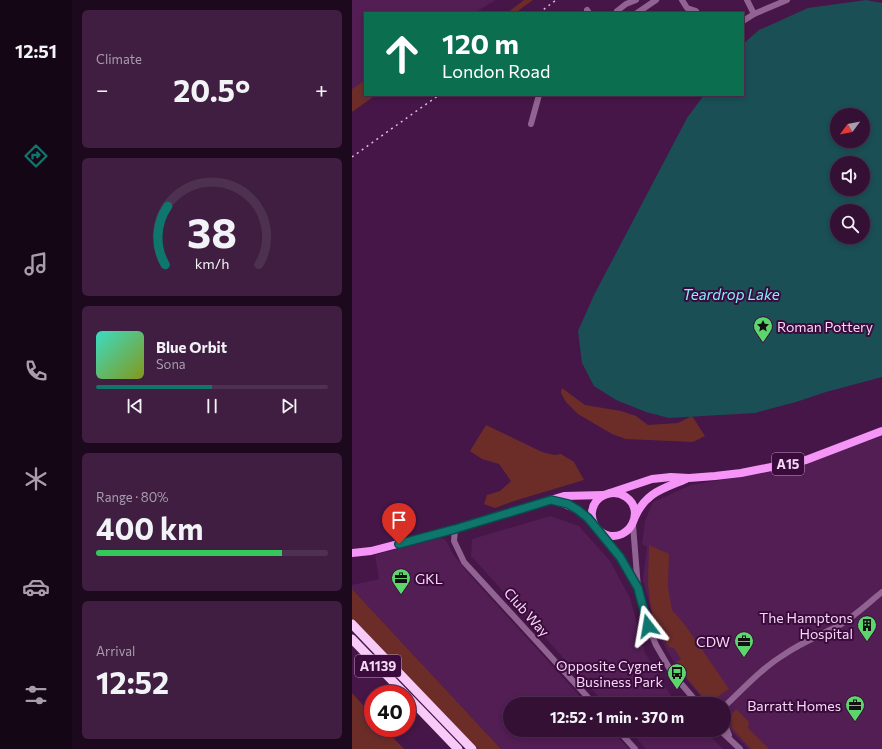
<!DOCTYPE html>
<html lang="en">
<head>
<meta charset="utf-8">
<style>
  :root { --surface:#341035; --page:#3f1e41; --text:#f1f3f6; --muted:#a99dad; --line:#4e3050; --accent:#0f766e }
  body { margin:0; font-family:Commissioner,sans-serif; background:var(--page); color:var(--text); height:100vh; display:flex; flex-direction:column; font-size:15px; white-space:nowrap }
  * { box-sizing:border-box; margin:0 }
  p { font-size:13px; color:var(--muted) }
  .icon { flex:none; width:22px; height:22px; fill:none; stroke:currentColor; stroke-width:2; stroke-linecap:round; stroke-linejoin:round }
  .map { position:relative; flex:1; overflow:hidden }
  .sheet { display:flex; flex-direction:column; gap:10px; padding:10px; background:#1d091d; width:280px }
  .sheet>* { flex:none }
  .top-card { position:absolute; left:12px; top:12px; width:380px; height:84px; border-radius:0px; box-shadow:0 2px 6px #0003,0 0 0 1px var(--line); background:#0b6e4f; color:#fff; overflow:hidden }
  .needle { width:26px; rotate:238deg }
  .tools { position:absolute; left:478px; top:108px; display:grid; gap:8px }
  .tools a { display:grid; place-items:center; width:40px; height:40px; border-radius:50%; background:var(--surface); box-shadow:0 2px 6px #0003,0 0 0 1px var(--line); font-size:20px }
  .speed { position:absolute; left:12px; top:685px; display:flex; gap:8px; font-size:20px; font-weight:700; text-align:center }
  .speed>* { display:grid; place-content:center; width:52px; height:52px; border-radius:50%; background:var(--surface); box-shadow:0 2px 6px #0003,0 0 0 1px var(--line); line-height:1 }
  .speed .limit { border:6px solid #d22; background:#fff; color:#111 }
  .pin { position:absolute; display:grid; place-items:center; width:34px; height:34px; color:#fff; margin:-41px -17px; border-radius:50% 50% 50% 0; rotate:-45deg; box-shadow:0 0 4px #0007 }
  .pin .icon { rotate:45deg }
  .me { position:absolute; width:44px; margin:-22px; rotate:346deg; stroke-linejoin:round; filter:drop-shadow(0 0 3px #0008) }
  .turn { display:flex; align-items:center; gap:14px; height:84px; padding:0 12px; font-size:18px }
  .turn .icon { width:52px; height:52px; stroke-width:2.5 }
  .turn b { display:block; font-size:28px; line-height:34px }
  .big { font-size:30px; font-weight:700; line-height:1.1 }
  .sheet .tile { flex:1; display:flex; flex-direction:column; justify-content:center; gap:6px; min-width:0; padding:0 14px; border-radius:6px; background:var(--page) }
  .sheet .dial { align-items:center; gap:0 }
  .dial svg { height:104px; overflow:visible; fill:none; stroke:var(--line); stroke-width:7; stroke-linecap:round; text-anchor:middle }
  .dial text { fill:var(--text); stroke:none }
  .song { display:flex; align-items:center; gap:12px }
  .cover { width:48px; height:48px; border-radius:6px; background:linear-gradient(135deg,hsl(170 70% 55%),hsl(70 70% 35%)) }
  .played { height:4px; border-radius:2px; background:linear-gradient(90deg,var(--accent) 50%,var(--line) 50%) }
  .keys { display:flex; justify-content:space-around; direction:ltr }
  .heat { display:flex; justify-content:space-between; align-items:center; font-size:22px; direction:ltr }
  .charge { height:6px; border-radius:3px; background:linear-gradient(90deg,#34c759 80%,var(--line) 0) }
  .trip { position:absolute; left:151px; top:697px; width:228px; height:40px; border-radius:20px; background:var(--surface); box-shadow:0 2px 6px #0003,0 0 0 1px var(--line); font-weight:700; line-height:40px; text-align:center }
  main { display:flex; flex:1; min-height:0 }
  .tab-bar { display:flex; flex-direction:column; width:72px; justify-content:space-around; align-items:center; background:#150615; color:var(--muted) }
  .tab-bar .icon { width:28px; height:28px }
  .tab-bar .current { color:var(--accent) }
  .tab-bar b { font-size:18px; color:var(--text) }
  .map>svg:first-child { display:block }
  .built { fill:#521e54 }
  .green { fill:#6c2d29 }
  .water { fill:#1a4f55; fill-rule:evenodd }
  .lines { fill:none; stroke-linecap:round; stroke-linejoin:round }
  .minor { stroke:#916392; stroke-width:6 }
  .major { stroke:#f695f8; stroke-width:8 }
  .highway { stroke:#f8caf8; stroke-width:9 }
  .rail { stroke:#ddbddc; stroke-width:1.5; stroke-dasharray:2 4; stroke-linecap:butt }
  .route-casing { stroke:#0a4d48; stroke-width:10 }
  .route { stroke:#0f766e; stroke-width:7 }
  .labels { text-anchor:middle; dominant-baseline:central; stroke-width:4; stroke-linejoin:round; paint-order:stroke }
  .shield { fill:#3a0b3c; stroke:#bd9abd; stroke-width:1 }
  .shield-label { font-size:13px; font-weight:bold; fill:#f5d8f4 }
  .poi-label { font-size:14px; fill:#f5d8f4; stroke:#3a0b3c; text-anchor:end }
  .street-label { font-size:14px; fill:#f5d8f4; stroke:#3a0b3c }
  .water-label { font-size:15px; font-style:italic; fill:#82eefc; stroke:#3a0b3c }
</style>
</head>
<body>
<main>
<nav class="tab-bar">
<b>12:51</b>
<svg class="icon current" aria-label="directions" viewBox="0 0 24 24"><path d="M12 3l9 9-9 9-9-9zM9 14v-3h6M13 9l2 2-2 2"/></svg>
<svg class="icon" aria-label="music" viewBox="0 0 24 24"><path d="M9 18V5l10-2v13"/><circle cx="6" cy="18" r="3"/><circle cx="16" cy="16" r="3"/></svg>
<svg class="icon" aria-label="phone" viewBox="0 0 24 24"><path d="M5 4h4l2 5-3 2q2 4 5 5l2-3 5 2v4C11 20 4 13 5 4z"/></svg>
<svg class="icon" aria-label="climate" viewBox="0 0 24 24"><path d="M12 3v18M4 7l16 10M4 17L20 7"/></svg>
<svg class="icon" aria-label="car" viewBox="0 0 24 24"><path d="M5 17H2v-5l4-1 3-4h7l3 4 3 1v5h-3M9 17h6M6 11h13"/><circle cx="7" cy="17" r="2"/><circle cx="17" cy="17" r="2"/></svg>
<svg class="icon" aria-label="filters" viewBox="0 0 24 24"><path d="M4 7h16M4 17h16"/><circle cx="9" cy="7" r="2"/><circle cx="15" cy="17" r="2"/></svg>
</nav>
<section class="sheet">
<div class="tile"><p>Climate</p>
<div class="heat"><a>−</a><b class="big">20.5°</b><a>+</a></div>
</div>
<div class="tile dial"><svg viewBox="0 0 100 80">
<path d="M14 69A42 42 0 1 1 86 69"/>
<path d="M14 69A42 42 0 0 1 16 24" stroke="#0f766e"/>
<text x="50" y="56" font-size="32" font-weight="700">38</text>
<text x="50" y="72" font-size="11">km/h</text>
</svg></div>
<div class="tile">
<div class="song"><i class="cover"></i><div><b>Blue Orbit</b><p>Sona</p></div></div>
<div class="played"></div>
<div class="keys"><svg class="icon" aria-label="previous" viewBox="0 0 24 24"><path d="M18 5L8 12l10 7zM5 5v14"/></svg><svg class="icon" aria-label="pause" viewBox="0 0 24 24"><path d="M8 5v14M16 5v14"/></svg><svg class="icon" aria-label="next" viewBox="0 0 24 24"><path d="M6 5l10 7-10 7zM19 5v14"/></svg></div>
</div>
<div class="tile"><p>Range · 80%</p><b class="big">400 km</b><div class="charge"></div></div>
<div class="tile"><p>Arrival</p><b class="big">12:52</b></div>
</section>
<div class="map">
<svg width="530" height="749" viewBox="0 0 530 749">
  <rect width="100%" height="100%" fill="#451647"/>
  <g class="built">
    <polygon points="0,0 144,0 122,13 13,13 13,80 0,89"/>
    <polygon points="530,436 530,749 396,749 372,723 372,704 355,704 326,669 306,635 291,580 295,547 290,544 293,521 301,502 339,485 440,468"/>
    <polygon points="198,516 227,526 258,561 278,598 293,653 321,699 326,704 253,704 119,556 120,539"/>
    <polygon points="88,538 92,539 95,542 101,554 116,573 235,704 158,704 158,730 259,730 277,749 149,749 0,589 0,585 27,579 23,555"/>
    <polygon points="277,730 352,730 371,749 294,749"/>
  </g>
  <g class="green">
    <polygon points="172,0 181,0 163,13 155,13"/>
    <polygon points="13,80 13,95 24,95 0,112 0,89"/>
    <polygon points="210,388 233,405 269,411 284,416 296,425 326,423 340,416 353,436 341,442 274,439 260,434 226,414 214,402 209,393"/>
    <polygon points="134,425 190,452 202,455 209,454 222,462 232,480 162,501 143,508 132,504 135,495 148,491 159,481 147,464 130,459 118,451"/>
    <polygon points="297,545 317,554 316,587 320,610 333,625 377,689 365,697 354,701 328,670 325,662 329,659 322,648 317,647 305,629 299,608 296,584"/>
    <polygon points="0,589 149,749 126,749 0,619"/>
    <polygon points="0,693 21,716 21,728 32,728 52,749 0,749"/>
    <polygon points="384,709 397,722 396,728 417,749 399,749 380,728 379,715"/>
  </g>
  <path class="water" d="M514,0L530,3V377L474,392L444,402L403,413L317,418L294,412L264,400L242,386L230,363L226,331L242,295L335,118L352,95H391V44L407,30L456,8ZM485,115H511V141H485ZM485,163H511V189H485ZM485,211H511V237H485Z"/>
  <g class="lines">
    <g class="minor">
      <polyline points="330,0 335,8 344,11 345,13"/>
      <polyline points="395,0 402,14 435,0"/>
      <polyline points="235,10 237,13"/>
      <polyline points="265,11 274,4 284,0"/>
      <polyline points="285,13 304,0"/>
      <polyline points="391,21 402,14"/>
      <polyline points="179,124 187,95"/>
      <polyline points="281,525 286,588 296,626 304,645 320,673 343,700 349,704"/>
      <polyline points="103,529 102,541 112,562 242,704"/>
      <polyline points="249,533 268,557 285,587"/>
      <path d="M372,712L373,706C392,688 410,668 433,654C449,643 467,636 484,627C501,618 515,604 530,592"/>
      <polyline points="372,723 377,735"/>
      <polyline points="266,730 283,749"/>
      <polyline points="368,730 388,749"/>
    </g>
    <g class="major">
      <polyline points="258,493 300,479 319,477 337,478 363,476 389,473 454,460 530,431"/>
      <path d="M200,500C211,503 221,506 230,513C239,520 244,532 255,535C277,542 294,511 274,497C261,488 242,495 240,512C239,517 241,522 243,526"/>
      <path d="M283,517C294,492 311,489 334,479"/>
      <polyline points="0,553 19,551 103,529 212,496 252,495"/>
    </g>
    <g class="highway">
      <polyline points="0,624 120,749"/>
      <polyline points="0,639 53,694"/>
      <polyline points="55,696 106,749"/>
    </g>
    <g class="rail">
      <polyline points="187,13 204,0"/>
      <polyline points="0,157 87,95"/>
    </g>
  </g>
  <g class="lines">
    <g class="route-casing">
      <polyline id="route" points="47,544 103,529 199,500 216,504 226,510 236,518 268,557 286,588 296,626"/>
    </g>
    <use href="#route" class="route"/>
  </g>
  <defs>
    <g id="sight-pin" transform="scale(1)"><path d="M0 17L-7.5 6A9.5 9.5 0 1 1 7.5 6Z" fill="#5dd56d" stroke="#3a0b3c"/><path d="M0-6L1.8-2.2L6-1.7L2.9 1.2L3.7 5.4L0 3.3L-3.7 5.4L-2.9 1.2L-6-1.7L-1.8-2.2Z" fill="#111"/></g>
    <g id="office-pin" transform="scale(1)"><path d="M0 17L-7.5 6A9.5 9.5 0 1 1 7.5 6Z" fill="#5dd56d" stroke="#3a0b3c"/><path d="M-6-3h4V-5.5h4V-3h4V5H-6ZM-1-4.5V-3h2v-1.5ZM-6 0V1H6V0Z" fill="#111"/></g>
    <g id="building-pin" transform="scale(1)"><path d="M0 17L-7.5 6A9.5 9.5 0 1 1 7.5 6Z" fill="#5dd56d" stroke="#3a0b3c"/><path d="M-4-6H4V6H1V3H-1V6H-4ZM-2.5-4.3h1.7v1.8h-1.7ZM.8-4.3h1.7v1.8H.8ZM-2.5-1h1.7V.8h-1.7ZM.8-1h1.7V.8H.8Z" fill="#111"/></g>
    <g id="bus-pin" transform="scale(1)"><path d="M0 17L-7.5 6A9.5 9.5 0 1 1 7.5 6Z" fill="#5dd56d" stroke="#3a0b3c"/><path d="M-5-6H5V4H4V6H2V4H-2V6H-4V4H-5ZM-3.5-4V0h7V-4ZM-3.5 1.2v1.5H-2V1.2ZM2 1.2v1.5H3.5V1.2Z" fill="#111"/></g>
  </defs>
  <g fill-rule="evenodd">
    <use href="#sight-pin" x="411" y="326"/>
    <use href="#office-pin" x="49" y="578"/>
    <use href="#building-pin" x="515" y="625"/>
    <use href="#office-pin" x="392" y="641"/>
    <use href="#bus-pin" x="325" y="673"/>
    <use href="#office-pin" x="503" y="705"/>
  </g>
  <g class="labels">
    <g class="shield">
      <rect x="420" y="453" width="32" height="22" rx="3"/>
      <rect x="3" y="655" width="46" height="22" rx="3"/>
    </g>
    <g class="shield-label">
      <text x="436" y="464">A15</text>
      <text x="26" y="666">A1139</text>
    </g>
    <g class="poi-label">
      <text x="425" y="326" text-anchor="start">Roman Pottery</text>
      <text x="63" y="578" text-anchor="start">GKL</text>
      <text x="501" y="617">The Hamptons<tspan x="501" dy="16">Hospital</tspan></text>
      <text x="378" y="641">CDW</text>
      <text x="311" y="665">Opposite Cygnet<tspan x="311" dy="16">Business Park</tspan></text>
      <text x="489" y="705">Barratt Homes</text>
    </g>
    <g class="street-label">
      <text transform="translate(175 612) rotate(48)">Club Way</text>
    </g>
    <g class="water-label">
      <text x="379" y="294">Teardrop Lake</text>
    </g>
  </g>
</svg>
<div class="tools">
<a><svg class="needle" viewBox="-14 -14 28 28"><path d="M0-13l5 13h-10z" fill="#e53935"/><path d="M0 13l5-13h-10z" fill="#a99dad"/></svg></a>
<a><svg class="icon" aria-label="sound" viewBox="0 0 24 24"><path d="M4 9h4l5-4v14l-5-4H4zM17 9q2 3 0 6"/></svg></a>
<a><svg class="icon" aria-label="search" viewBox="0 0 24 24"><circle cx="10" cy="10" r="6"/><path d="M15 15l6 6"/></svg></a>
</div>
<div class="speed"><div class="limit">40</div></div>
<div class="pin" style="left:47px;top:544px;background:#d93025"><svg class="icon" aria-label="arrive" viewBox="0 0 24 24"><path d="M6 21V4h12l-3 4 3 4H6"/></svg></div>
<svg class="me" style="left:296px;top:626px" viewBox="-20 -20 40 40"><path d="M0-17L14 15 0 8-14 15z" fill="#0f766e" stroke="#fff" stroke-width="4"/></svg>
<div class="trip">12:52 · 1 min · 370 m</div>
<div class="top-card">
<div class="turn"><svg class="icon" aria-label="ahead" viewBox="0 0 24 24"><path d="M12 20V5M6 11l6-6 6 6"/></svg><div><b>120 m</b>London Road</div></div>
</div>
</div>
</main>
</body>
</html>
